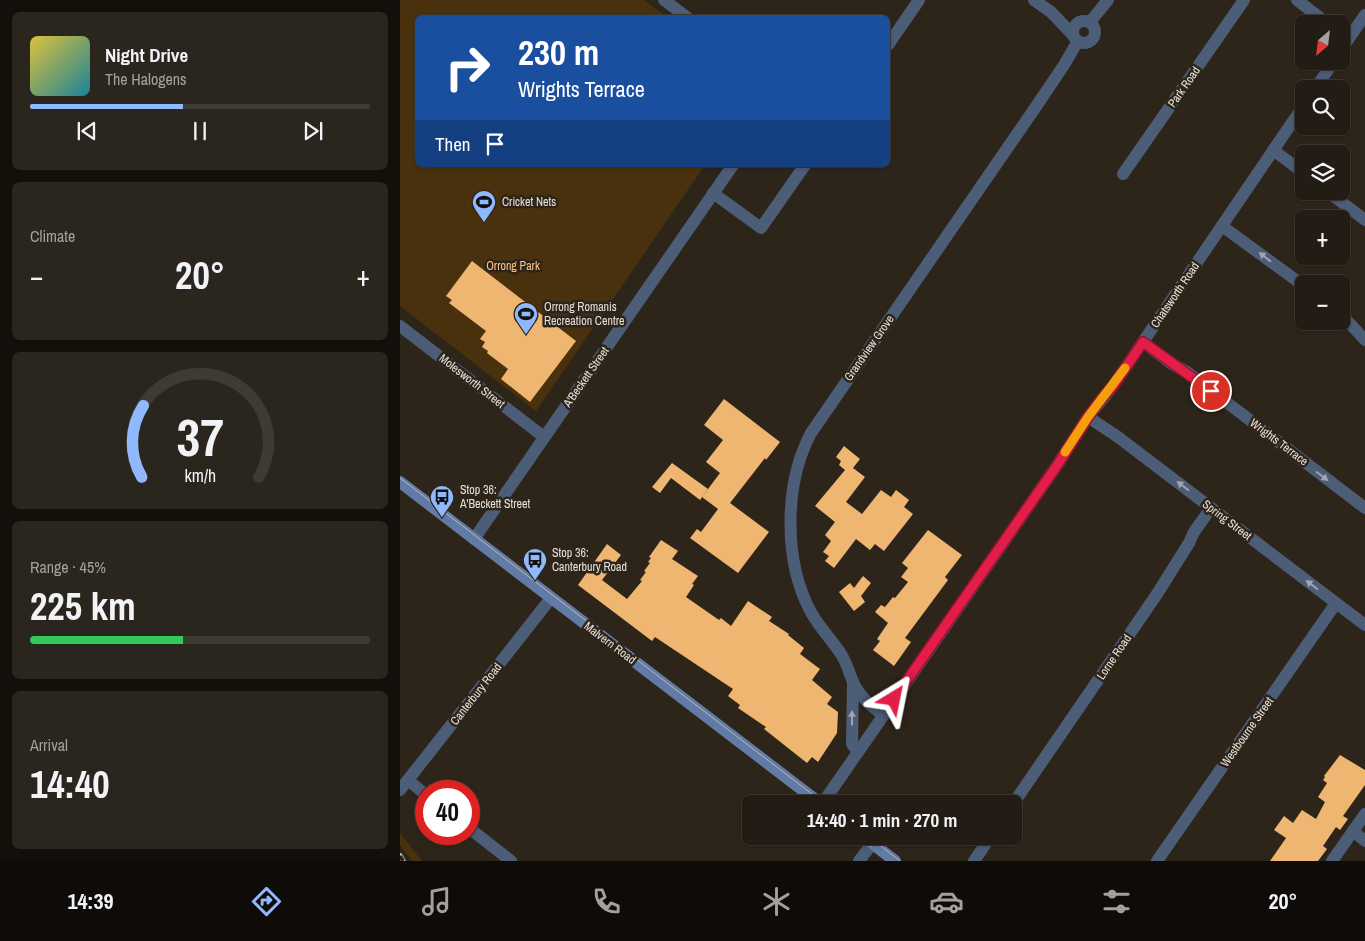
<!DOCTYPE html>
<html lang="en">
<head>
<meta charset="utf-8">
<style>
  :root { --surface:#221c14; --page:#2a251d; --text:#f1f3f6; --muted:#a2a1a0; --line:#3f3a34; --accent:#8fb8fd }
  body { margin:0; font-family:"Archivo Narrow",sans-serif; background:var(--page); color:var(--text); height:100vh; display:flex; flex-direction:column; font-size:19px; white-space:nowrap }
  * { box-sizing:border-box; margin:0 }
  p { font-size:16px; color:var(--muted) }
  .icon { flex:none; width:28px; height:28px; fill:none; stroke:currentColor; stroke-width:2; stroke-linecap:round; stroke-linejoin:round }
  .map { position:relative; flex:1; overflow:hidden }
  .side { display:flex; flex-direction:column; gap:12px; padding:12px; background:#130f0b; width:400px }
  .side>* { flex:none }
  .banner { position:absolute; left:15px; top:15px; width:475px; height:152px; border-radius:8px; box-shadow:0 1px 4px #0004,0 0 0 1px var(--line); background:#1a4fa0; color:#fff; overflow:hidden }
  .needle { width:32px; rotate:208deg }
  .controls { position:absolute; left:895px; top:15px; display:grid; gap:10px }
  .controls a { display:grid; place-items:center; width:55px; height:55px; border-radius:8px; background:var(--surface); box-shadow:0 1px 4px #0004,0 0 0 1px var(--line); font-size:25px }
  .speed { position:absolute; left:15px; top:780px; display:flex; gap:10px; font-size:25px; font-weight:700; text-align:center }
  .speed>* { display:grid; place-content:center; width:65px; height:65px; border-radius:50%; background:var(--surface); box-shadow:0 1px 4px #0004,0 0 0 1px var(--line); line-height:1 }
  .speed .limit { border:8px solid #d22; background:#fff; color:#111 }
  .pin { position:absolute; display:grid; place-items:center; width:42px; height:42px; color:#fff; margin:-21px; border:2px solid #fff; border-radius:50%; box-shadow:0 1px 5px #0007 }
  .me { position:absolute; width:55px; margin:-28px; rotate:35deg; stroke-linejoin:round; filter:drop-shadow(0 0 4px #0008) }
  .turn { display:flex; align-items:center; gap:18px; height:105px; padding:0 20px; font-size:22px }
  .turn .icon { width:65px; height:65px; stroke-width:2.5 }
  .turn b { display:block; font-size:35px; line-height:42px }
  .then { display:flex; align-items:center; height:48px; padding:0 20px; background:#0003; gap:10px; font-size:19px }
  .big { font-size:38px; font-weight:700; line-height:1.1 }
  .side .tile { flex:1; display:flex; flex-direction:column; justify-content:center; gap:8px; min-width:0; padding:0 18px; border-radius:8px; background:var(--page) }
  .side .dial { align-items:center; gap:0 }
  .dial svg { height:130px; overflow:visible; fill:none; stroke:var(--line); stroke-width:7; stroke-linecap:round; text-anchor:middle }
  .dial text { fill:var(--text); stroke:none }
  .song { display:flex; align-items:center; gap:15px }
  .cover { width:60px; height:60px; border-radius:8px; background:linear-gradient(135deg,hsl(50 70% 55%),hsl(190 70% 35%)) }
  .played { height:5px; border-radius:2px; background:linear-gradient(90deg,var(--accent) 45%,var(--line) 45%) }
  .keys { display:flex; justify-content:space-around; direction:ltr }
  .heat { display:flex; justify-content:space-between; align-items:center; font-size:28px; direction:ltr }
  .charge { height:8px; border-radius:4px; background:linear-gradient(90deg,#34c759 45%,var(--line) 0) }
  .trip { position:absolute; left:342px; top:795px; width:280px; height:50px; border-radius:8px; background:var(--surface); box-shadow:0 1px 4px #0004,0 0 0 1px var(--line); font-weight:700; line-height:50px; text-align:center }
  .tabs { display:flex; height:80px; justify-content:space-around; align-items:center; background:#0e0b08; color:var(--muted) }
  .tabs .icon { width:35px; height:35px }
  .tabs .on { color:var(--accent) }
  .tabs b { font-size:22px; color:var(--text) }
  main { display:flex; flex:1; min-height:0 }
  .map>svg:first-child { display:block }
  .green { fill:#4a310d }
  .building { fill:#eeb670 }
  .lines { fill:none; stroke-linecap:round; stroke-linejoin:round }
  .minor { stroke:#4c5d78; stroke-width:12 }
  .tertiary { stroke:#4c5d78; stroke-width:12 }
  .secondary { stroke:#617ba6; stroke-width:12 }
  .tram { stroke:#bfb8b0; stroke-width:1 }
  .rail-casing { stroke:#bfb8b0; stroke-width:5.5 }
  .rail { stroke:#2e251a; stroke-width:4; stroke-dasharray:11; stroke-linecap:butt }
  .oneway { fill:#a1a5ad }
  .route-casing { stroke:#92132f; stroke-width:12 }
  .route { stroke:#e11d48; stroke-width:9 }
  .slow { stroke:#f59e0b; stroke-width:9 }
  .labels { text-anchor:middle; dominant-baseline:central; stroke-width:5; stroke-linejoin:round; paint-order:stroke }
  .street-label { font-size:12px; fill:#e7e0d9; stroke:#2e251a }
  .poi-label { font-size:12px; fill:#e7e0d9; stroke:#2e251a; text-anchor:start }
  .park-label { font-size:12px; fill:#ffc57d; stroke:#2e251a }
</style>
</head>
<body>
<main>
<section class="side">
<div class="tile">
<div class="song"><i class="cover"></i><div><b>Night Drive</b><p>The Halogens</p></div></div>
<div class="played"></div>
<div class="keys"><svg class="icon" aria-label="previous" viewBox="0 0 24 24"><path d="M18 5L8 12l10 7zM5 5v14"/></svg><svg class="icon" aria-label="pause" viewBox="0 0 24 24"><path d="M8 5v14M16 5v14"/></svg><svg class="icon" aria-label="next" viewBox="0 0 24 24"><path d="M6 5l10 7-10 7zM19 5v14"/></svg></div>
</div>
<div class="tile"><p>Climate</p>
<div class="heat"><a>−</a><b class="big">20°</b><a>+</a></div>
</div>
<div class="tile dial"><svg viewBox="0 0 100 80">
<path d="M14 69A42 42 0 1 1 86 69"/>
<path d="M14 69A42 42 0 0 1 15 25" stroke="#8fb8fd"/>
<text x="50" y="56" font-size="32" font-weight="700">37</text>
<text x="50" y="72" font-size="11">km/h</text>
</svg></div>
<div class="tile"><p>Range · 45%</p><b class="big">225 km</b><div class="charge"></div></div>
<div class="tile"><p>Arrival</p><b class="big">14:40</b></div>
</section>
<div class="map">
<svg width="965" height="861" viewBox="0 0 965 861">
  <rect width="100%" height="100%" fill="#2e251a"/>
  <g class="green">
    <polygon points="0,0 244,0 267,17 18,18 18,165 305,165 136,411 0,306"/>
    <polygon points="0,833 22,861 12,861 0,845"/>
  </g>
  <g class="building">
    <polygon points="72,261 176,341 130,402 101,379 108,369 87,353 88,351 82,347 85,342 80,339 86,331 49,303 52,300 46,296"/>
    <polygon points="324,399 380,442 366,460 365,458 330,503 369,532 338,573 290,538 297,529 301,532 318,509 302,497 320,473 306,462 323,440 304,425"/>
    <polygon points="444,446 460,459 453,468 465,477 446,502 462,514 481,490 491,497 496,490 509,500 504,507 513,514 484,551 475,544 470,550 456,539 434,568 425,561 429,556 423,552 431,541 425,535 435,522 415,506 445,470 439,465 441,461 436,457"/>
    <polygon points="272,463 308,489 300,500 271,478 260,493 252,487"/>
    <polygon points="528,530 562,555 545,577 548,580 505,638 511,642 494,666 473,650 480,641 477,639 488,623 475,612 481,605 485,607 493,597 495,598 508,582 501,577 508,568 502,563"/>
    <polygon points="261,540 278,551 272,559 298,576 292,584 294,585 286,597 319,620 321,618 331,626 348,601 372,617 369,621 389,634 388,635 404,648 400,654 420,669 412,680 432,697 427,704 438,712 437,733 418,762 412,757 407,763 364,729 366,727 338,708 340,705 328,696 333,689 255,637 252,641 178,585 207,544 221,555 202,580 227,599 242,581 240,580 246,572 244,571 250,563 248,562 251,558 249,557"/>
    <polygon points="463,576 471,583 461,596 465,602 454,611 439,592 450,583 454,588"/>
    <polygon points="940,755 965,770 965,785 943,816 948,819 940,830 936,827 923,846 927,849 918,861 870,861 886,838 874,830 884,816 893,823 902,810 916,819 925,802 918,797 927,783 923,780 925,777 924,776"/>
  </g>
  <g class="lines">
    <g class="minor">
      <polyline points="264,0 288,18"/>
      <polyline points="634,0 651,12 673,35"/>
      <polyline points="897,0 928,24"/>
      <circle cx="684" cy="32" r="11"/>
      <polyline points="690,22 708,0"/>
      <polyline points="488,45 519,0"/>
      <polyline points="873,150 904,173"/>
      <polyline points="723,174 844,0"/>
      <polyline points="927,191 965,220"/>
      <polyline points="313,193 361,228 405,165"/>
      <polyline points="822,226 904,286"/>
      <polyline points="941,314 965,340"/>
      <polyline points="0,326 144,437"/>
      <polyline points="743,342 772,364 787,372 965,508"/>
      <polyline points="688,417 718,437 965,625"/>
      <polyline points="74,539 333,165"/>
      <polyline points="453,682 452,744 458,752"/>
      <path d="M483,715C471,706 459,696 453,682C449,673 447,663 441,654C432,640 420,628 412,614C383,562 384,484 411,433L635,108L664,65L678,41"/>
      <polyline points="8,780 26,795"/>
      <polyline points="0,790 151,598"/>
      <polyline points="613,804 757,594 789,543 794,532 811,508"/>
      <polyline points="69,828 111,861"/>
      <polyline points="953,831 965,841"/>
      <polyline points="574,861 591,836"/>
      <polyline points="757,861 936,603"/>
      <polyline points="932,861 965,814"/>
    </g>
    <g class="tertiary">
      <polyline points="941,50 965,15"/>
      <polyline points="915,89 934,61"/>
      <polyline points="422,804 658,464 688,417 713,386 904,105"/>
      <polyline points="459,861 472,844"/>
    </g>
    <g class="secondary">
      <polyline points="0,482 421,804"/>
      <polyline points="463,836 495,861"/>
    </g>
    <g class="tram">
      <polyline points="0,478 425,804"/>
      <polyline points="458,836 472,847"/>
      <polyline points="468,836 500,861"/>
    </g>
    <g class="rail-casing">
      <polyline id="rail" points="0,856 3,861"/>
    </g>
    <use href="#rail" class="rail"/>
  </g>
  <defs><path id="oneway-solid" d="M-6-.8H1V-3.2L6.5 0L1 3.2V.8H-6Z" transform="scale(1.25)"/></defs>
  <g class="oneway">
    <use href="#oneway-solid" transform="translate(865 257) rotate(-142)"/>
    <use href="#oneway-solid" transform="translate(922 476) rotate(37)"/>
    <use href="#oneway-solid" transform="translate(783 486) rotate(-143)"/>
    <use href="#oneway-solid" transform="translate(912 585) rotate(-143)"/>
    <use href="#oneway-solid" transform="translate(452 718) rotate(-91)"/>
  </g>
  <g class="lines">
    <g class="route-casing">
      <polyline id="route" points="494,699 658,464 688,417 702,398 713,386 743,342 811,391"/>
    </g>
    <use href="#route" class="route"/>
    <polyline class="slow" points="665,452 688,417 725,368"/>
  </g>
  <defs>
    <g id="stadium-pin" transform="scale(1.25)"><path d="M0 17L-7.5 6A9.5 9.5 0 1 1 7.5 6Z" fill="#8fb8fd" stroke="#2e251a"/><path d="M0-5a6.5 5 0 1 0 0 10a6.5 5 0 1 0 0-10ZM-3.5-1.8h7v3.6h-7Z" fill="#111"/></g>
    <g id="bus-pin" transform="scale(1.25)"><path d="M0 17L-7.5 6A9.5 9.5 0 1 1 7.5 6Z" fill="#8fb8fd" stroke="#2e251a"/><path d="M-5-6H5V4H4V6H2V4H-2V6H-4V4H-5ZM-3.5-4V0h7V-4ZM-3.5 1.2v1.5H-2V1.2ZM2 1.2v1.5H3.5V1.2Z" fill="#111"/></g>
  </defs>
  <g fill-rule="evenodd">
    <use href="#stadium-pin" x="84" y="202"/>
    <use href="#stadium-pin" x="126" y="314"/>
    <use href="#bus-pin" x="42" y="497"/>
    <use href="#bus-pin" x="135" y="560"/>
  </g>
  <g class="labels">
    <g class="street-label">
      <text transform="translate(784 87) rotate(-55)">Park Road</text>
      <text transform="translate(775 295) rotate(-56)">Chatsworth Road</text>
      <text transform="translate(469 348) rotate(-55)">Grandview Grove</text>
      <text transform="translate(186 377) rotate(-55)">A'Beckett Street</text>
      <text transform="translate(72 381) rotate(38)">Molesworth Street</text>
      <text transform="translate(879 442) rotate(37)">Wrights Terrace</text>
      <text transform="translate(827 520) rotate(37)">Spring Street</text>
      <text transform="translate(210 643) rotate(37)">Malvern Road</text>
      <text transform="translate(714 657) rotate(-56)">Lorne Road</text>
      <text transform="translate(76 694) rotate(-52)">Canterbury Road</text>
      <text transform="translate(847 732) rotate(-55)">Westbourne Street</text>
    </g>
    <g class="poi-label">
      <text x="102" y="202">Cricket Nets</text>
      <text x="144" y="307">Orrong Romanis<tspan x="144" dy="14">Recreation Centre</tspan></text>
      <text x="60" y="490">Stop 36:<tspan x="60" dy="14">A'Beckett Street</tspan></text>
      <text x="152" y="553">Stop 36:<tspan x="152" dy="14">Canterbury Road</tspan></text>
    </g>
    <g class="park-label">
      <text x="113" y="266">Orrong Park</text>
    </g>
  </g>
</svg>
<div class="controls">
<a><svg class="needle" viewBox="-14 -14 28 28"><path d="M0-13l5 13h-10z" fill="#e53935"/><path d="M0 13l5-13h-10z" fill="#a2a1a0"/></svg></a>
<a><svg class="icon" aria-label="search" viewBox="0 0 24 24"><circle cx="10" cy="10" r="6"/><path d="M15 15l6 6"/></svg></a>
<a><svg class="icon" aria-label="layers" viewBox="0 0 24 24"><path d="M12 4l9 5-9 5-9-5zM3 14l9 5 9-5"/></svg></a>
<a>+</a>
<a>−</a>
</div>
<div class="speed"><div class="limit">40</div></div>
<div class="pin" style="left:811px;top:391px;background:#d93025"><svg class="icon" aria-label="arrive" viewBox="0 0 24 24"><path d="M6 21V4h12l-3 4 3 4H6"/></svg></div>
<svg class="me" style="left:494px;top:699px" viewBox="-20 -20 40 40"><path d="M0-17L14 15 0 8-14 15z" fill="#e11d48" stroke="#fff" stroke-width="4"/></svg>
<div class="trip">14:40 · 1 min · 270 m</div>
<div class="banner">
<div class="turn"><svg class="icon" aria-label="right" viewBox="0 0 24 24"><path d="M7 20v-9h11M14 6l5 5-5 5"/></svg><div><b>230 m</b>Wrights Terrace</div></div>
<div class="then">Then<svg class="icon" aria-label="arrive" viewBox="0 0 24 24"><path d="M6 21V4h12l-3 4 3 4H6"/></svg></div>
</div>
</div>
</main>
<nav class="tabs">
<b>14:39</b>
<svg class="icon on" aria-label="directions" viewBox="0 0 24 24"><path d="M12 3l9 9-9 9-9-9zM9 14v-3h6M13 9l2 2-2 2"/></svg>
<svg class="icon" aria-label="music" viewBox="0 0 24 24"><path d="M9 18V5l10-2v13"/><circle cx="6" cy="18" r="3"/><circle cx="16" cy="16" r="3"/></svg>
<svg class="icon" aria-label="phone" viewBox="0 0 24 24"><path d="M5 4h4l2 5-3 2q2 4 5 5l2-3 5 2v4C11 20 4 13 5 4z"/></svg>
<svg class="icon" aria-label="climate" viewBox="0 0 24 24"><path d="M12 3v18M4 7l16 10M4 17L20 7"/></svg>
<svg class="icon" aria-label="car" viewBox="0 0 24 24"><path d="M5 17H2v-5l4-1 3-4h7l3 4 3 1v5h-3M9 17h6M6 11h13"/><circle cx="7" cy="17" r="2"/><circle cx="17" cy="17" r="2"/></svg>
<svg class="icon" aria-label="filters" viewBox="0 0 24 24"><path d="M4 7h16M4 17h16"/><circle cx="9" cy="7" r="2"/><circle cx="15" cy="17" r="2"/></svg>
<b>20°</b>
</nav>
</body>
</html>
